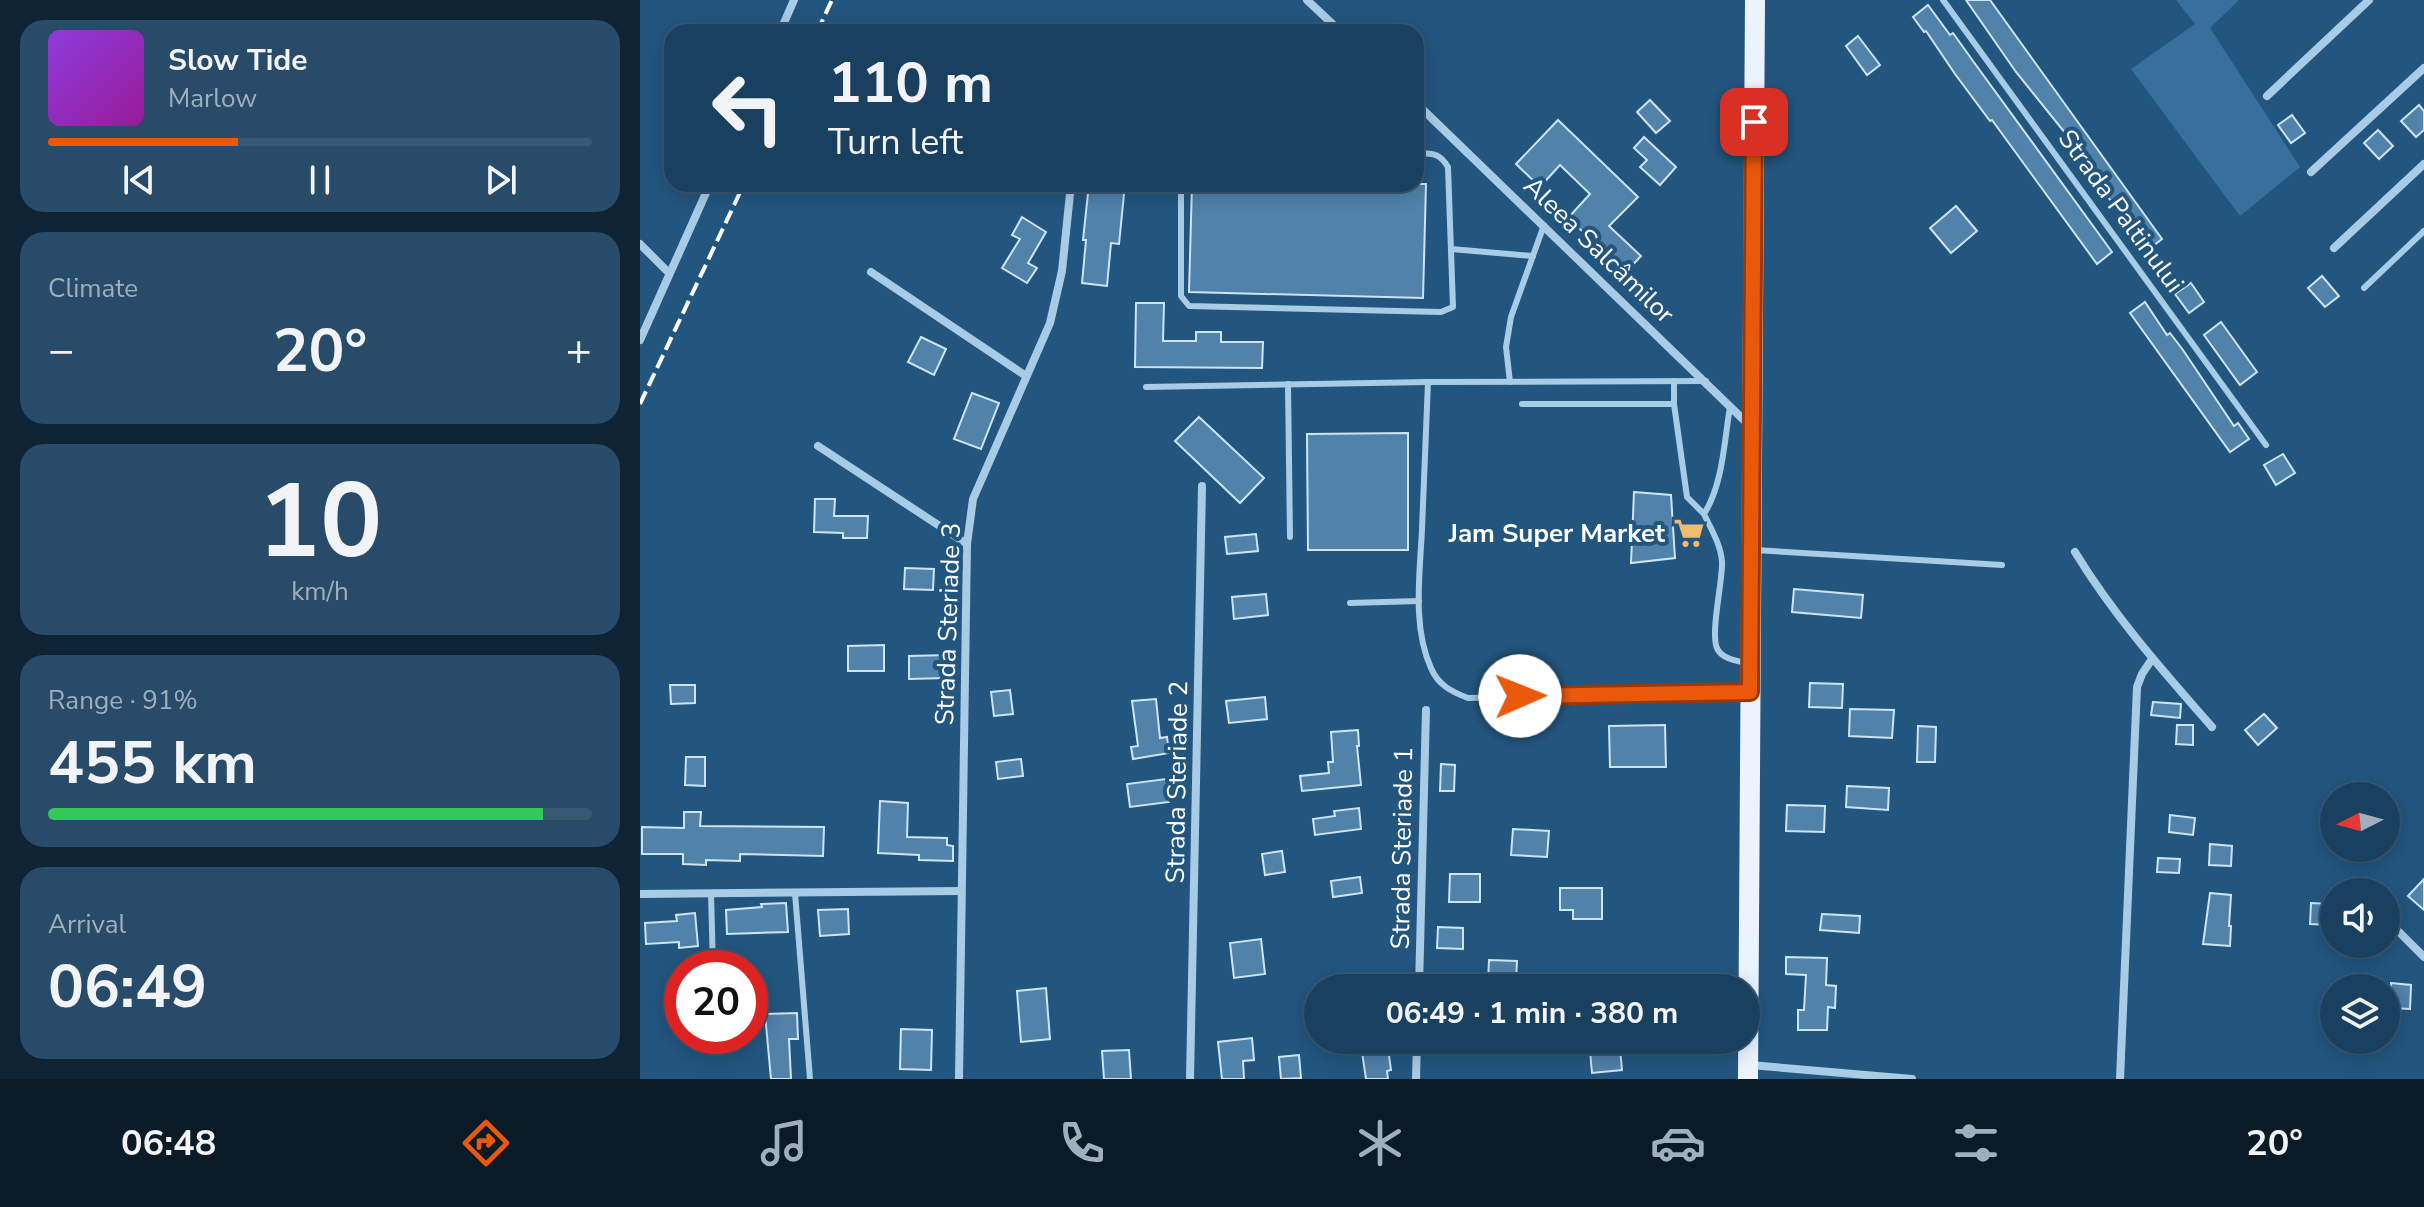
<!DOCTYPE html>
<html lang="en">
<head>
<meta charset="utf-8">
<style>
  :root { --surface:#1a405f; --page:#274b68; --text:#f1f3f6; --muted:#9fafbd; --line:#385974; --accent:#ea580c }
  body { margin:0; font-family:"Nunito Sans",sans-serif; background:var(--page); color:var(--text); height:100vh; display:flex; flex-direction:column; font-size:30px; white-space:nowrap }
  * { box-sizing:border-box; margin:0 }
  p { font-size:26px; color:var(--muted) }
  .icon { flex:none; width:44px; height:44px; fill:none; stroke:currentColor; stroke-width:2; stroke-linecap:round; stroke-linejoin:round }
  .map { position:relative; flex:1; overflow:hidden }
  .side { display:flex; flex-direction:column; gap:20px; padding:20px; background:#0e2334; width:640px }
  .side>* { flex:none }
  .banner { position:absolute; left:24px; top:24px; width:760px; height:168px; border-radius:24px; box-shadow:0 4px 20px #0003,0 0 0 2px var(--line); background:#1a405f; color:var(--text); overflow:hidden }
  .needle { width:52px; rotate:264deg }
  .fabs { position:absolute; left:1680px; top:782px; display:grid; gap:16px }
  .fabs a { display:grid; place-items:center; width:80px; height:80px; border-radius:50%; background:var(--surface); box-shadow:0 4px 20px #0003,0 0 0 2px var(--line); font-size:40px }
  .speed { position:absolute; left:24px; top:950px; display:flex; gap:16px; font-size:40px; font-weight:700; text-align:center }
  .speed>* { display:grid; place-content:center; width:104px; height:104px; border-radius:50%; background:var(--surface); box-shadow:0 4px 20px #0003,0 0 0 2px var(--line); line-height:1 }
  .speed .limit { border:12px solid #d22; background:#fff; color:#111 }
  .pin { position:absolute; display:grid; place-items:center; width:68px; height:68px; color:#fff; margin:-34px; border-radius:16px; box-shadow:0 4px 12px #0006 }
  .me { position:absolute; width:88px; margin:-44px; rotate:89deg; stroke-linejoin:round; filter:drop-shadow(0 0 6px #0008) }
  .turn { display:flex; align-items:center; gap:28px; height:168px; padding:0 32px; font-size:36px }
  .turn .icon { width:104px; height:104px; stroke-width:2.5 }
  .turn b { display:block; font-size:56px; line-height:68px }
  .big { font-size:60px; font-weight:700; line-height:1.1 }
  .side .widget { flex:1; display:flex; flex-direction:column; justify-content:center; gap:12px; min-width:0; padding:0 28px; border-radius:24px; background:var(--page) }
  .side .dial { align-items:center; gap:0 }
  .dial b { font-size:104px; line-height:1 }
  .song { display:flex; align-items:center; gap:24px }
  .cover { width:96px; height:96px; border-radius:12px; background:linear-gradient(135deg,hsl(270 70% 55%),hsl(300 70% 35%)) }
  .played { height:8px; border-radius:4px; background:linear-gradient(90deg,var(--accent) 35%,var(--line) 35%) }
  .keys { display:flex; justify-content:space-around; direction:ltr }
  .heat { display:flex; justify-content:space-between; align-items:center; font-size:44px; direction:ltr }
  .charge { height:12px; border-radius:6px; background:linear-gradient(90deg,#34c759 91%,var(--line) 0) }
  .trip { position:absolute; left:664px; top:974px; width:456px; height:80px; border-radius:40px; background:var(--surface); box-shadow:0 4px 20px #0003,0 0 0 2px var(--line); font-weight:700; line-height:80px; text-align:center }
  .dock { display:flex; height:128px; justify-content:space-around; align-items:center; background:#0a1a26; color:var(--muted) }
  .dock .icon { width:56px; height:56px }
  .dock .on { color:var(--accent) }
  .dock b { font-size:36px; color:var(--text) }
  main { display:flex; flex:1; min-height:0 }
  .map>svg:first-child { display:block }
  .green { fill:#38709d }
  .building { fill:#5082aa; stroke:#cde4f5; stroke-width:2 }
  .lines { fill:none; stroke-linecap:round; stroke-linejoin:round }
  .service { stroke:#a9cce6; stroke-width:6 }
  .minor { stroke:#a9cce6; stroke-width:8 }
  .primary { stroke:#ebf4fd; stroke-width:20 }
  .rail { stroke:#fff; stroke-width:4; stroke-dasharray:14 6; stroke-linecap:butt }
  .route-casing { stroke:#983908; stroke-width:20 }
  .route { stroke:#ea580c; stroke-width:14 }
  .labels { text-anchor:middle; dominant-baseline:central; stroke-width:8; stroke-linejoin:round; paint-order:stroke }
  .street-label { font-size:26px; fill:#fff; stroke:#23567f }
  .poi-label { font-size:26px; font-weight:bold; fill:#fff; stroke:#23567f; text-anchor:end }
</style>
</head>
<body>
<main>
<section class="side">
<div class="widget">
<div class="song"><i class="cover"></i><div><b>Slow Tide</b><p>Marlow</p></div></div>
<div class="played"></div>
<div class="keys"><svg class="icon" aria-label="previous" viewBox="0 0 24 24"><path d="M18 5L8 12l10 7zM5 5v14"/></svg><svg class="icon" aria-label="pause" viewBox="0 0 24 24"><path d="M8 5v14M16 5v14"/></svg><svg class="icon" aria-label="next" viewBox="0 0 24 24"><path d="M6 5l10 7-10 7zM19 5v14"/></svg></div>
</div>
<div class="widget"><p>Climate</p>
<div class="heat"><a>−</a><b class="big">20°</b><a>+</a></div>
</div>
<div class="widget dial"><b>10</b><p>km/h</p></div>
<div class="widget"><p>Range · 91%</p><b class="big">455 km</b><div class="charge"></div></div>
<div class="widget"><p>Arrival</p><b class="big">06:49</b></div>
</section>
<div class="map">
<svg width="1784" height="1079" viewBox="0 0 1784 1079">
  <rect width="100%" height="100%" fill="#23567f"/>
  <polygon class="green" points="1536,0 1599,0 1570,28 1660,167 1600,216 1491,69 1555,24"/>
  <g class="building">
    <polygon points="1326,0 1350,0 1522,239 1505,252 1492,234 1495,231 1463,191 1423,137 1426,134 1376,72"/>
    <polygon points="1288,5 1310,35 1313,33 1333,61 1472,252 1457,264 1352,120 1350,121 1315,74 1286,31 1284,32 1273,17"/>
    <polygon points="1218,36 1240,65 1227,75 1206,46"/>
    <polygon points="1010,100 1030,121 1016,133 997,112"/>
    <polygon points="1779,105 1784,111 1784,130 1776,137 1761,121"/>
    <polygon points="1652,115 1665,133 1651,143 1638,125"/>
    <polygon points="918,120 998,197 969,226 1001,256 986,272 928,218 950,194 920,165 900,187 876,164"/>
    <polygon points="1738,130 1753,146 1739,159 1724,143"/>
    <polygon points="1004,137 1036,167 1020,185 1000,167 1007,160 994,148"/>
    <polygon points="449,184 485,184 479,244 471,243 467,286 442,283 446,240 443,240"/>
    <polygon points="552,184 786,184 783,298 549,292"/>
    <polygon points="1316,206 1337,231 1311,253 1290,228"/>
    <polygon points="382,217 406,232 388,263 397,268 387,283 362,268 380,239 372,235"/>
    <polygon points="1682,276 1699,296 1685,307 1668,288"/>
    <polygon points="1551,283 1564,302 1549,313 1535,294"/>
    <polygon points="1505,302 1527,335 1530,333 1543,350 1594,426 1598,423 1609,439 1590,452 1490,313"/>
    <polygon points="496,303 524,303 523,341 556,341 556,332 581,332 581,342 623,342 622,368 495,367"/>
    <polygon points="1581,322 1617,372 1600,385 1564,335"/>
    <polygon points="281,337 306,349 294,375 268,362"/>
    <polygon points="332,393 359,403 341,449 314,439"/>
    <polygon points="559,417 624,478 600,503 535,441"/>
    <polygon points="768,433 768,550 668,550 667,434"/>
    <polygon points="1643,454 1655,473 1636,485 1624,465"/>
    <polygon points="994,492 1031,495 1035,558 991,563"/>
    <polygon points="175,499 195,499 194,516 228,516 227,538 203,538 203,533 174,532"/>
    <polygon points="616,534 618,551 587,554 585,537"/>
    <polygon points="265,568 294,569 293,590 264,589"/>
    <polygon points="1154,589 1223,595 1221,618 1152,612"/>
    <polygon points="626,594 628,615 594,619 592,597"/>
    <polygon points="244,645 244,671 208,671 208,646"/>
    <polygon points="307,655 307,678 269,679 269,656"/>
    <polygon points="1170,683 1203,684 1202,708 1169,707"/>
    <polygon points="30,685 55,685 55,703 31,704"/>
    <polygon points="370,690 373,714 354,716 351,692"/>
    <polygon points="625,697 627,719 589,723 586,701"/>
    <polygon points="516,699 520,738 527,737 529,753 493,759 491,747 498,746 492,701"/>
    <polygon points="1513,702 1541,704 1540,718 1511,715"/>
    <polygon points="1210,709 1254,710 1252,738 1209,736"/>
    <polygon points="1624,714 1637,728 1618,745 1605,730"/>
    <polygon points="1025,725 1026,767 970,767 969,726"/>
    <polygon points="1537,725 1553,725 1553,745 1536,744"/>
    <polygon points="1278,726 1296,727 1295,762 1277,762"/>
    <polygon points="718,730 719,746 717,746 721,785 662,791 660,776 689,773 688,762 693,762 691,732"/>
    <polygon points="46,757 65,757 65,786 45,785"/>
    <polygon points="381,759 383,776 358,779 356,762"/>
    <polygon points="801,764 815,765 814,791 800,791"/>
    <polygon points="526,779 529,802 490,807 487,784"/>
    <polygon points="1207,786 1249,788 1248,810 1206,807"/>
    <polygon points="240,801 268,803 267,837 307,838 307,845 313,846 313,861 279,860 279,855 238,853"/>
    <polygon points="1147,805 1185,806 1184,832 1146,831"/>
    <polygon points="719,808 721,829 675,835 673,819 695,816 694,811"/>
    <polygon points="44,812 61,812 60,826 184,827 183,856 100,854 100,861 66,860 66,865 43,864 43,854 2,854 2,827 44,828"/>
    <polygon points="1530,815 1555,818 1553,835 1529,832"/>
    <polygon points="873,829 909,831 907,857 871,855"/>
    <polygon points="1570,844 1592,846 1591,866 1569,865"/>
    <polygon points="642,851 645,872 625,875 622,854"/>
    <polygon points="1518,858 1540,859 1539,873 1517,872"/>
    <polygon points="810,874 840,874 840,902 809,902"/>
    <polygon points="720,877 722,893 693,897 691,881"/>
    <polygon points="1784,879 1784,910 1768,896"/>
    <polygon points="920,888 962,888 962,919 933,919 933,910 920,910"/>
    <polygon points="1570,893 1591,895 1589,926 1591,926 1590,946 1563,944"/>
    <polygon points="146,903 148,932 87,934 86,910 122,907 121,904"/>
    <polygon points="1671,903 1691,904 1690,925 1670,924"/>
    <polygon points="208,909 209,934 180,936 178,910"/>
    <polygon points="55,913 58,946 39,948 39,942 6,944 5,923 37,921 36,915"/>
    <polygon points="1182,914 1220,916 1219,933 1180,930"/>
    <polygon points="798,927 823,928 823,949 797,948"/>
    <polygon points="621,939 625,974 594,978 590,943"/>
    <polygon points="1146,957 1187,958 1186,985 1196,986 1195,1008 1188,1007 1187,1030 1158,1030 1158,1010 1164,1010 1166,975 1146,974"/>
    <polygon points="849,960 877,961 876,983 848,982"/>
    <rect x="970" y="975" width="40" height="13"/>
    <polygon points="1751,983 1771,985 1770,1009 1750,1008"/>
    <polygon points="406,988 410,1039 381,1042 377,991"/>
    <polygon points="157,1013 158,1039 149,1039 151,1079 131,1079 125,1014"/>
    <polygon points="261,1029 292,1030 291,1070 260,1069"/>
    <polygon points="612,1038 614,1060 603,1061 604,1079 582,1079 578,1042"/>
    <polygon points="748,1048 751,1070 747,1071 748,1079 726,1079 722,1052"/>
    <polygon points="980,1048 982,1070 952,1073 950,1051"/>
    <polygon points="489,1050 491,1079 464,1079 462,1051"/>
    <polygon points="659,1055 661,1078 641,1079 639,1057"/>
  </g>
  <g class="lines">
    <g class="service">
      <polyline points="1303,0 1626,445"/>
      <path d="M541,184V296L549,306L801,312L813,307L808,167C799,152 793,154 776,153"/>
      <polyline points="811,249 893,256"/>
      <polyline points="1724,288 1784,231"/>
      <path d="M788,382C786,431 784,480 782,529C780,574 772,626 791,668C798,685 812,692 828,698L1106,692"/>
      <polyline points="870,382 866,347 871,317 904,225"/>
      <polyline points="648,384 650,537"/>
      <polyline points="506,387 788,382 1066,381"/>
      <polyline points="882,404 1034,404 1034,381"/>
      <polyline points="1034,404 1047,497 1064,514"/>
      <path d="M1090,407C1084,442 1083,484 1064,514C1071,529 1081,545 1082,562C1083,581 1069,637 1078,650C1083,659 1098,661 1106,663"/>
      <polyline points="1114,550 1362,565"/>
      <polyline points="710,603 779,601"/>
      <polyline points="71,893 73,968"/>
      <polyline points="155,893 170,1079"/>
      <polyline points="76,1036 76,1045"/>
    </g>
    <g class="minor">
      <polyline points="667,0 701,32"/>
      <polyline points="140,32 154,0"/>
      <polyline points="1627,96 1729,0"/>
      <polyline points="776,103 1108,424"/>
      <polyline points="1671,172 1784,68"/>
      <polyline points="0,244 29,273"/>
      <polyline points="1694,248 1784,164"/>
      <polyline points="231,272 386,376"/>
      <polyline points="0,340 70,184"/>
      <polyline points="178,446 327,544"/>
      <path d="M1435,552C1474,616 1523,671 1572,727"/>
      <polyline points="0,894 321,891"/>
      <polyline points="1746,919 1784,957"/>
      <polyline points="779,988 786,710"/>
      <polyline points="1110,1065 1272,1079"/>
      <polyline points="319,1079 327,544 333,499 410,323 422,271 431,184"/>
      <polyline points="550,1079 562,486"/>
      <polyline points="776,1079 777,1040"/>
      <polyline points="1480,1079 1497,687 1502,674 1512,659"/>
    </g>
    <polyline class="primary" points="1108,1079 1115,0"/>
    <g class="rail">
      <polyline points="177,32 192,0"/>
      <polyline points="0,404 104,184"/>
    </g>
  </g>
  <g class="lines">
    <g class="route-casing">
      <polyline id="route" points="880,696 1110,692 1114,122"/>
    </g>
    <use href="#route" class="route"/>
  </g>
  <defs>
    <g id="supermarket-bare" transform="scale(2.4)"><path d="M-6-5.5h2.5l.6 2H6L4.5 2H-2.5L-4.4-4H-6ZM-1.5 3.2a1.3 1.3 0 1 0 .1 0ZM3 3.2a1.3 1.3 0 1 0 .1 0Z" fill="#f1bc6d" stroke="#23567f" stroke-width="2.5" paint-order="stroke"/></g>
  </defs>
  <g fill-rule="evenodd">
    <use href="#supermarket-bare" x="1049" y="533"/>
  </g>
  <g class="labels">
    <g class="street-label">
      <text transform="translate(1481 211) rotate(54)">Strada Paltinului</text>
      <text transform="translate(959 250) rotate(44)">Aleea Salcâmilor</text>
      <text transform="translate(308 624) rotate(-88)">Strada Steriade 3</text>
      <text transform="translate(537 782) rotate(-89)">Strada Steriade 2</text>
      <text transform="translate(762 848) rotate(-89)">Strada Steriade 1</text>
    </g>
    <g class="poi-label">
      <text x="1025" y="533">Jam Super Market</text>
    </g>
  </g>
</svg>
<div class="fabs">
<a><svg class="needle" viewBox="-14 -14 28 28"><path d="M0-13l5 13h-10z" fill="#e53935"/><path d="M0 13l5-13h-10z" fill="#9fafbd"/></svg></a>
<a><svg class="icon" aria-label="sound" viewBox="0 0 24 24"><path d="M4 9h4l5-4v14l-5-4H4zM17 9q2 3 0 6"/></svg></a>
<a><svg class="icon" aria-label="layers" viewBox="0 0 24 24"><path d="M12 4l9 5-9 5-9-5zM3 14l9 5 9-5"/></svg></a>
</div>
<div class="speed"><div class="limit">20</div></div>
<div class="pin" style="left:1114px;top:122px;background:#d93025"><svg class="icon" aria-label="arrive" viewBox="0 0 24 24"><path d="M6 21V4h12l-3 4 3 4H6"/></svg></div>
<svg class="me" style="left:880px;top:696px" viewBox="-20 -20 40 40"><circle r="19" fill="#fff"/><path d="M0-13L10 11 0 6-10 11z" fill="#ea580c"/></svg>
<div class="trip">06:49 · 1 min · 380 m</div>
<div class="banner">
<div class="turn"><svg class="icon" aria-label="left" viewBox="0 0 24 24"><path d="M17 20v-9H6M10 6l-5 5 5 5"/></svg><div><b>110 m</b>Turn left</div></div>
</div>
</div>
</main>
<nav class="dock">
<b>06:48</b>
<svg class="icon on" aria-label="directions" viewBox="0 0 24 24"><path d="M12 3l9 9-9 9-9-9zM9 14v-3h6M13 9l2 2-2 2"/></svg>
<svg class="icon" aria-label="music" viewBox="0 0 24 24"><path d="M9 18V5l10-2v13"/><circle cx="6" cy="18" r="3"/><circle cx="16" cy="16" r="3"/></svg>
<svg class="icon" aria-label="phone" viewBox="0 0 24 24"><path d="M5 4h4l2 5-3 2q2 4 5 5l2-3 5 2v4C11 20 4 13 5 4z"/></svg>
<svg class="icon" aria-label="climate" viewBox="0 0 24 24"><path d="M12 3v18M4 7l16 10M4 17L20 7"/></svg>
<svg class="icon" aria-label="car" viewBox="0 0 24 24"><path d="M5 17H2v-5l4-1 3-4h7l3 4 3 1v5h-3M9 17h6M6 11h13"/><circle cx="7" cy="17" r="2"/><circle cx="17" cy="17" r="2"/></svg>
<svg class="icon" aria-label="filters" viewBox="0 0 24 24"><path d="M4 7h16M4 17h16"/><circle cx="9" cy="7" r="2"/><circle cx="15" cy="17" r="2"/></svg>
<b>20°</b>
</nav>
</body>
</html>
